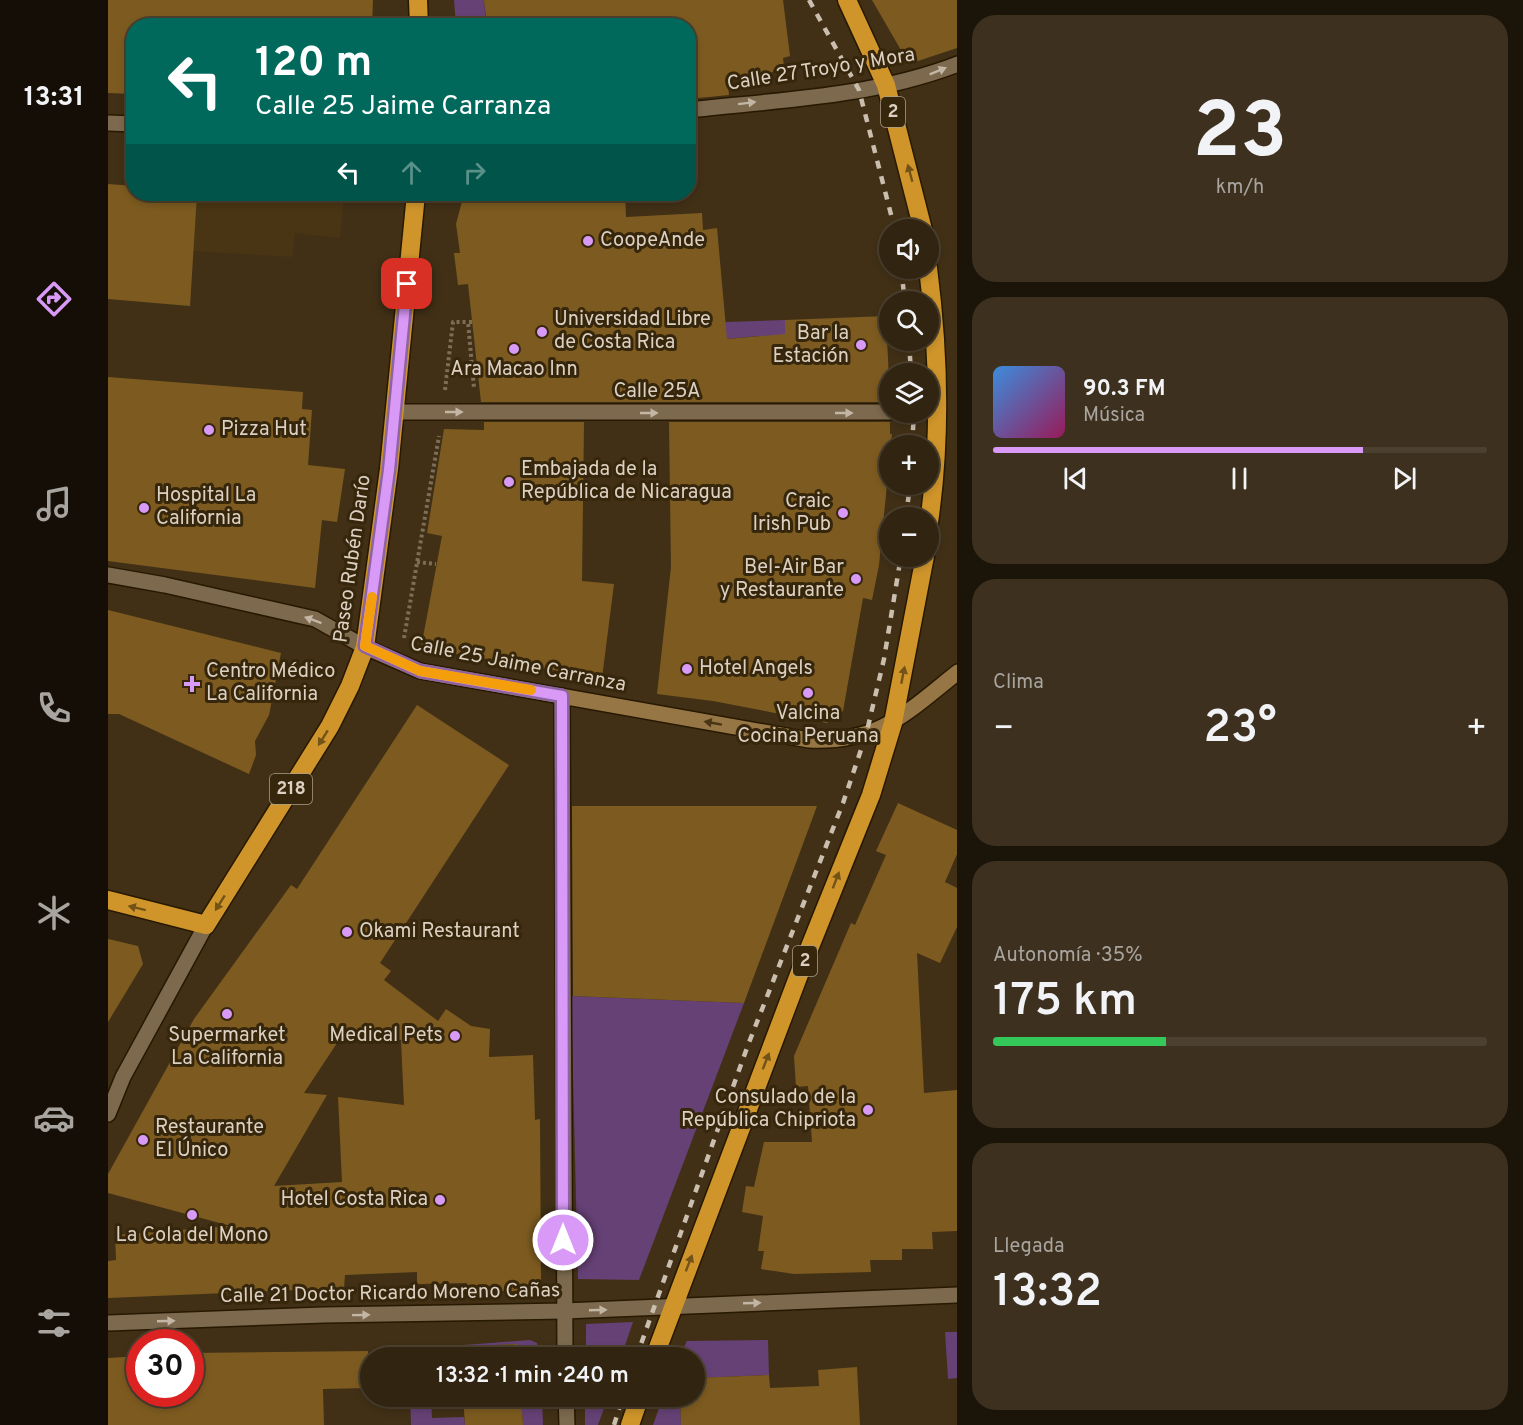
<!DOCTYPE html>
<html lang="es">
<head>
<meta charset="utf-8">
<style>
  :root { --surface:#312410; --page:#3d301e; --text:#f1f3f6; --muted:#a8a49f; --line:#4c4130; --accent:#d99af7 }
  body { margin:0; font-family:Overpass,sans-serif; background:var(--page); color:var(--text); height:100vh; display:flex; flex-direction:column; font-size:22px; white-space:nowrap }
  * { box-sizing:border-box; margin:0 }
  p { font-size:20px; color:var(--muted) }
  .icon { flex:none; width:33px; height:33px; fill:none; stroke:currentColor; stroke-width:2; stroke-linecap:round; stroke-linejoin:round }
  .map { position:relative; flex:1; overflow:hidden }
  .sheet { display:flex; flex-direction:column; gap:15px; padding:15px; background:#1b1409; width:566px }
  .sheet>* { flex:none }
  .banner { position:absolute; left:18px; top:18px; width:570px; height:183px; border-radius:24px; box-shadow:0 3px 9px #0003,0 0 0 2px var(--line); background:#00695c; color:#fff; overflow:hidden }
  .fabs { position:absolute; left:771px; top:219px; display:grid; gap:12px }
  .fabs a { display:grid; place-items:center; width:60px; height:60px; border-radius:50%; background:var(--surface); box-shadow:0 3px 9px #0003,0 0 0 2px var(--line); font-size:30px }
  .speed { position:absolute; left:18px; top:1329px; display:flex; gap:12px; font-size:30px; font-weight:700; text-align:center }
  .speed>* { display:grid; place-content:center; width:78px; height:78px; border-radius:50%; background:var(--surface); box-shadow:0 3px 9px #0003,0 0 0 2px var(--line); line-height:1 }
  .speed .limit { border:9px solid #d22; background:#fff; color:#111 }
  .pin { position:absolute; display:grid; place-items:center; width:51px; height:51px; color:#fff; margin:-26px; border-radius:12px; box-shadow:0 3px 9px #0006 }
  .me { position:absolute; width:66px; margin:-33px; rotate:0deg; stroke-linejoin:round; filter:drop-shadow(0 0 4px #0008) }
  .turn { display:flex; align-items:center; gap:21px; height:126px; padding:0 30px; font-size:27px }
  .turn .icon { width:78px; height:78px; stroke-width:2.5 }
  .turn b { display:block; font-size:42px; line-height:51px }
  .lanes { display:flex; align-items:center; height:57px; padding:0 30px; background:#0003; justify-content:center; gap:30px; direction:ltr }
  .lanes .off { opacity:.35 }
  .big { font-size:45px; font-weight:600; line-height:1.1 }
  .sheet .tile { flex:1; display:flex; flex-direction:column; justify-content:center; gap:9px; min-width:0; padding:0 21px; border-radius:24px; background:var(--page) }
  .sheet .dial { align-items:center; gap:0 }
  .dial b { font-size:78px; line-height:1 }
  .song { display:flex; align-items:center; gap:18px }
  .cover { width:72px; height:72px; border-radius:9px; background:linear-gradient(135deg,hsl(210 70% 55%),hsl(330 70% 35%)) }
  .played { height:6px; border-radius:3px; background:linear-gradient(90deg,var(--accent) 75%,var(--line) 75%) }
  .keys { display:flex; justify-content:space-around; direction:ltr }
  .heat { display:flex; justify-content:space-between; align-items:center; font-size:33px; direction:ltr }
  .charge { height:9px; border-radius:4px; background:linear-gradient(90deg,#34c759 35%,var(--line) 0) }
  .trip { position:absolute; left:252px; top:1347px; width:345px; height:60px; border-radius:30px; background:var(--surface); box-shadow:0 3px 9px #0003,0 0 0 2px var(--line); font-weight:600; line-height:60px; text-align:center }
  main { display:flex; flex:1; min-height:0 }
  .tabs { display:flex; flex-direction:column; width:108px; justify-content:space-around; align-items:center; background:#140e06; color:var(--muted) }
  .tabs .icon { width:42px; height:42px }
  .tabs .active { color:var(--accent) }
  .tabs b { font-size:27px; color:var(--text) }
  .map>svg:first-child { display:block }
  .built { fill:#493513 }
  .green { fill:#654175 }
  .building { fill:#7d5b20; fill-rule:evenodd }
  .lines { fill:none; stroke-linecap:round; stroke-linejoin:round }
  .street-casing { stroke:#271800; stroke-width:18 }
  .secondary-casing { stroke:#271800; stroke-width:18 }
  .highway-casing { stroke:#271800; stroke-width:21 }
  .path { stroke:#7d6e58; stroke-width:4; stroke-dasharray:3 3; stroke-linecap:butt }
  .street { stroke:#7c694e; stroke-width:15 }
  .secondary { stroke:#957644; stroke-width:15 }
  .highway { stroke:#cf952b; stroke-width:18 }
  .rail { stroke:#cabeae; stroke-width:4.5; stroke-dasharray:8 8; stroke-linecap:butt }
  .oneway { fill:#c3b6a4 }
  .oneway2 { fill:#735218 }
  .oneway3 { fill:#493616 }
  .route-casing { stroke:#8d64a1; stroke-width:15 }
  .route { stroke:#d99af7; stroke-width:10 }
  .slow { stroke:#f59e0b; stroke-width:10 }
  .poi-dot { fill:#d99af7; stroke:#36260b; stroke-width:2 }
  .labels { text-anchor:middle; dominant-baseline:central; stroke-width:6; stroke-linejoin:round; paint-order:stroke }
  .shield { fill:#36260b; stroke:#aa9d8a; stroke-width:1.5 }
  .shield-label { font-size:18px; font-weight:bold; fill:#dbd0c1 }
  .street-label { font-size:20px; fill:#dbd0c1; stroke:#36260b }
  .poi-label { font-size:20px; fill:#dbd0c1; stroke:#36260b; text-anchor:start }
</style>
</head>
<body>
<main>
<nav class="tabs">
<b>13:31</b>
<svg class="icon active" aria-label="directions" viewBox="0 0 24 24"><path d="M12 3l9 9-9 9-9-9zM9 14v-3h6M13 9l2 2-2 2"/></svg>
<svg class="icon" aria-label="music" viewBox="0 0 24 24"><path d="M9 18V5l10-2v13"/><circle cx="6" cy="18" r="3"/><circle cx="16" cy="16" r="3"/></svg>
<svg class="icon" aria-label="phone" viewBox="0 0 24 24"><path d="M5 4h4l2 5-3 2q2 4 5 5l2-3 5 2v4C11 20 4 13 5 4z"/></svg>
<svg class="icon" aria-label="climate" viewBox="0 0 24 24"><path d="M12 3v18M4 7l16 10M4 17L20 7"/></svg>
<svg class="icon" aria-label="car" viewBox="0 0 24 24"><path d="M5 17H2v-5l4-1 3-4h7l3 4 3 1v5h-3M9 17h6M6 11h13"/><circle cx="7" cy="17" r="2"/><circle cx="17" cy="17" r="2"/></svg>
<svg class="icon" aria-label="filters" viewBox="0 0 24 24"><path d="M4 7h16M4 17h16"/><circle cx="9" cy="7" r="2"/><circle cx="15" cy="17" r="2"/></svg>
</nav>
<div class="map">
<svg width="850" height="1425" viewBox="0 0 850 1425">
  <rect width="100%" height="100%" fill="#413016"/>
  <polygon class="built" points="89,194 236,194 232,238 187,233 184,257 85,251"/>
  <g class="green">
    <polygon points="346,0 376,0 378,23 371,25 348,25"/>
    <polygon points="677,320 679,402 640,401 651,336 607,340 591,323"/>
    <polygon points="463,996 636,1003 531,1280 470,1279"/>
    <polygon points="525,1322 513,1357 478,1357 478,1324"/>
    <polygon points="837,1332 849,1332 849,1378 840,1379"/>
    <polygon points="422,1340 429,1343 433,1357 411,1357 410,1344 367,1346 367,1358 302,1357 302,1349"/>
    <polygon points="660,1340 661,1375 587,1378 586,1358 571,1357 579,1341"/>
    <polygon points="302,1397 323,1397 324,1418 356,1417 357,1425 303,1425"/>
    <polygon points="413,1397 434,1397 435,1425 415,1425"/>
    <polygon points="477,1397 500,1397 490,1425 477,1425"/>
    <polygon points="555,1397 572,1397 573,1425 545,1425"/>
  </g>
  <g class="building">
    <polygon points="0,0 265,0 264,26 26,26 26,94 0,93"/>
    <polygon points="376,0 675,0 682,56 675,58 676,68 665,70 665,72 619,79 621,95 580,99 580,26 379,26"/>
    <polygon points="764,0 849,0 849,48 801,64"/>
    <polygon points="0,184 26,186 26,194 89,194 82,306 0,299"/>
    <polygon points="356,194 517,194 518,217 594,213 595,230 609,228 619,339 677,334 677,320 778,316 782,402 373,402 360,284 350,285 346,253 352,253 348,224"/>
    <polygon points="0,377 195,392 194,409 204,410 200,465 237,469 229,522 214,520 207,588 0,561"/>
    <polygon points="376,422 476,422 474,581 506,584 494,678 313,648 334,536 319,533 336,429 376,430"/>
    <polygon points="561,422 782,422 782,434 784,434 771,565 764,600 755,598 735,711 719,723 605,701 549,694 563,567"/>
    <polygon points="0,610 173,653 161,715 147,741 148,755 141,774 11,714 0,714"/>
    <path d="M309,705L401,765L272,963L283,971L276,980L330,1021L338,1009L363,1026L382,1029L381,1057L425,1055L427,1120L432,1119L433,1280L429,1286L420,1291H359V1283L309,1284V1272L237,1275L236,1288L0,1298V1261L8,1260L7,1235L123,1226L0,1193V1174L86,1019L183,885L189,889ZM233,1037L293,1040L296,1105L230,1097L234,1182L166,1186L219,1095L196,1093Z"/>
    <polygon points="790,803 849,830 849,854 837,882 849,888 849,927 832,963 809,953 816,1093 849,1090 849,1231 824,1232 825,1249 794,1249 794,1260 762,1260 763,1272 686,1274 653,1269 656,1251 650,1251 655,1216 634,1212 638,1186 646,1187 656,1142 704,1142 700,1086 688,1087 686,1056 743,923 747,925 778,855 768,851"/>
    <polygon points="464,806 709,806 636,1003 465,996"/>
    <polygon points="0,939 30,946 35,964 0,1022"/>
    <polygon points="410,1344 411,1358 367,1358 366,1346"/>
    <polygon points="260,1351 261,1388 215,1389 216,1425 0,1425 0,1358 32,1356 32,1394 82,1394 82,1353"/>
    <polygon points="749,1367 752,1425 573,1425 572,1396 586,1396 586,1378 661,1375 662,1388 711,1386 710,1370"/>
    <polygon points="355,1396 413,1396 415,1425 357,1425"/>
  </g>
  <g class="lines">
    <g class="street-casing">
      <g id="street">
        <path d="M580,110C670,100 765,97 850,64"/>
        <polyline points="0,123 26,124"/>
        <polyline points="287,412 811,412"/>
        <polyline points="0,575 57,585 207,619 257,647"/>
        <polyline points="454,696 457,1358"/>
        <polyline points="0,1114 15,1077 98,925"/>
        <polyline points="0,1323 216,1315 456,1311 850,1295"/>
        <polyline points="458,1396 459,1425"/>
      </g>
    </g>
    <g class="secondary-casing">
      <path id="secondary" d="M257,647L312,671L701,740C772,743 798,713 850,672"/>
    </g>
    <g class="highway-casing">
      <g id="highway">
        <polyline points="310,0 311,26"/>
        <polyline points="739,0 778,85 815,230"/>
        <path d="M820,268C831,353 833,445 820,529"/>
        <polyline points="0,900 98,925 222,726 242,686 257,647 281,469 308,194"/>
        <polyline points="546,1358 695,964 763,795 785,723 817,556"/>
        <polyline points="522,1425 532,1396"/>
      </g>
    </g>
    <g class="path">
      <polyline points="364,322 360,322 366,388"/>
      <polyline points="337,390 345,322 360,322"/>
      <polyline points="309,562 328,564"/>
      <polyline points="296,638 331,436"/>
    </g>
    <use href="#street" class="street"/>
    <use href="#secondary" class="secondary"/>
    <use href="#highway" class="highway"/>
    <g class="rail">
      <polyline points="701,0 751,90 787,230"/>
      <polyline points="793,268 797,302"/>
      <polyline points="801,340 803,374"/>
      <polyline points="804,446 806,412"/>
      <polyline points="798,518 802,484"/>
      <polyline points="528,1358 640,1045 735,803 758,735 776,659 793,556"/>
      <polyline points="506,1425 515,1396"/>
    </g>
  </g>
  <defs><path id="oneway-solid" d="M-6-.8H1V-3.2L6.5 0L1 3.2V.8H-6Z" transform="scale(1.5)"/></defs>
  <g class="oneway">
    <use href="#oneway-solid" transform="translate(830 71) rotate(-22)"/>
    <use href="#oneway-solid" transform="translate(639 103) rotate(-7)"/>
    <use href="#oneway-solid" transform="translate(346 412)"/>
    <use href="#oneway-solid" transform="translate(541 413)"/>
    <use href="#oneway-solid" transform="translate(736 413)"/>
    <use href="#oneway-solid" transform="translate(205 620) rotate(-160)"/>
    <use href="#oneway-solid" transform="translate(644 1303) rotate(-2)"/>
    <use href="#oneway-solid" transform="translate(490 1310) rotate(-2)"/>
    <use href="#oneway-solid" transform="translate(253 1315) rotate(-1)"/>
    <use href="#oneway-solid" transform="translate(58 1321) rotate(-2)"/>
  </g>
  <g class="oneway2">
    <use href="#oneway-solid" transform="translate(802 173) rotate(-105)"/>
    <use href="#oneway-solid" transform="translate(795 675) rotate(-79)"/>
    <use href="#oneway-solid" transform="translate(215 738) rotate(122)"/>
    <use href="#oneway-solid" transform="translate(728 880) rotate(-69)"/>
    <use href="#oneway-solid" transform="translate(112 903) rotate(122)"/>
    <use href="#oneway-solid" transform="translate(29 908) rotate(-166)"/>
    <use href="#oneway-solid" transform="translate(658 1061) rotate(-69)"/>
    <use href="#oneway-solid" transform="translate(581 1263) rotate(-69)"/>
  </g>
  <use class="oneway3" href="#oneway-solid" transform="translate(605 723) rotate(-170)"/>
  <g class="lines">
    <g class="route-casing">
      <polyline id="route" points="299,284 281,470 257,646 312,671 454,696 455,1240"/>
    </g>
    <use href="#route" class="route"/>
    <polyline class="slow" points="264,597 257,646 312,671 423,690"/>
  </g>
  <g class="poi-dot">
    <circle cx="480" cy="241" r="6"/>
    <circle cx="434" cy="332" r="6"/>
    <circle cx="753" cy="345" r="6"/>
    <circle cx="406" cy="349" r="6"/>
    <circle cx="101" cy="430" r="6"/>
    <circle cx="401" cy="482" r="6"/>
    <circle cx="36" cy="508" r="6"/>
    <circle cx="735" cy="513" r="6"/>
    <circle cx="748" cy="579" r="6"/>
    <circle cx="579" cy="669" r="6"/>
    <path d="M81 675h6v6h6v6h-6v6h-6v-6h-6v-6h6z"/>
    <circle cx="700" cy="693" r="6"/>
    <circle cx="239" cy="932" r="6"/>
    <circle cx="119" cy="1014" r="6"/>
    <circle cx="347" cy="1036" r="6"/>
    <circle cx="760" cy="1110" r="6"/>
    <circle cx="35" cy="1140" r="6"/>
    <circle cx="332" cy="1200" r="6"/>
    <circle cx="84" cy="1215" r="6"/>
  </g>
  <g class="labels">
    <g class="shield">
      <rect x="773" y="97" width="24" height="30" rx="4.5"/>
      <rect x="162" y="774" width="42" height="30" rx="4.5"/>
      <rect x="685" y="946" width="24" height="30" rx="4.5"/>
    </g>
    <g class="shield-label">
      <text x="785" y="112">2</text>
      <text x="183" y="789">218</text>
      <text x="697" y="961">2</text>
    </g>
    <g class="street-label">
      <text transform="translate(713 70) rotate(-9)">Calle 27 Troyo y Mora</text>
      <text x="549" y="392">Calle 25A</text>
      <text transform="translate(245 559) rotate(-82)">Paseo Rubén Darío</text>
      <text transform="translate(410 665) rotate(11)">Calle 25 Jaime Carranza</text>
      <text transform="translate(282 1294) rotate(-1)">Calle 21 Doctor Ricardo Moreno Cañas</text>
    </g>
    <g class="poi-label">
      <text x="492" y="241">CoopeAnde</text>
      <text x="446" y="320">Universidad Libre<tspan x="446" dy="23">de Costa Rica</tspan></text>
      <text x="741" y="334" text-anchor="end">Bar la<tspan x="741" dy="23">Estación</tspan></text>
      <text x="406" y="370" text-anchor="middle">Ara Macao Inn</text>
      <text x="113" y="430">Pizza Hut</text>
      <text x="413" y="470">Embajada de la<tspan x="413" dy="23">República de Nicaragua</tspan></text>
      <text x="48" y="496">Hospital La<tspan x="48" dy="23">California</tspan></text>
      <text x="723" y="502" text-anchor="end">Craic<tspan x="723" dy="23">Irish Pub</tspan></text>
      <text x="736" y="568" text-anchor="end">Bel-Air Bar<tspan x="736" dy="23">y Restaurante</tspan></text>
      <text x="591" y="669">Hotel Angels</text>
      <text x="98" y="672">Centro Médico<tspan x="98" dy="23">La California</tspan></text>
      <text x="700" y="714" text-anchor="middle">Valcina<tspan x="700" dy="23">Cocina Peruana</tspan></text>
      <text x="251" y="932">Okami Restaurant</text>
      <text x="119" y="1036" text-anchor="middle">Supermarket<tspan x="119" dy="23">La California</tspan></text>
      <text x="335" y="1036" text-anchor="end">Medical Pets</text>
      <text x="748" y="1098" text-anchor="end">Consulado de la<tspan x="748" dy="23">República Chipriota</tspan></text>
      <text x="47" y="1128">Restaurante<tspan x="47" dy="23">El Único</tspan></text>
      <text x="320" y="1200" text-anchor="end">Hotel Costa Rica</text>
      <text x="84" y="1236" text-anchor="middle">La Cola del Mono</text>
    </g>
  </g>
</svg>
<div class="fabs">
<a><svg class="icon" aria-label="sound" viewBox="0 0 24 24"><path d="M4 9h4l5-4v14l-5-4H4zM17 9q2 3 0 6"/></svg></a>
<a><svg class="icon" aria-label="search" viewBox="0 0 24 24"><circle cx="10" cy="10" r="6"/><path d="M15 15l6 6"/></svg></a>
<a><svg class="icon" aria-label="layers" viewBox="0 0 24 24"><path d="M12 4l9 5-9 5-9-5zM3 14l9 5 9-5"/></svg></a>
<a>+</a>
<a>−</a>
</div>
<div class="speed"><div class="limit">30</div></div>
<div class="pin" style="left:299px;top:284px;background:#d93025"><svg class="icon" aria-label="arrive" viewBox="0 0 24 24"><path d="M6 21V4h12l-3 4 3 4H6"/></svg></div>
<svg class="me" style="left:455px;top:1240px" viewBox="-20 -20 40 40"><circle r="17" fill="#d99af7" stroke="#fff" stroke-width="3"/><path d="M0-11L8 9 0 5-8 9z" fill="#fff"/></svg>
<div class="trip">13:32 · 1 min · 240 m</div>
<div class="banner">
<div class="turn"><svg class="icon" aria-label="left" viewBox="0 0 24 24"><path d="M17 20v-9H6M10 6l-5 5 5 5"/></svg><div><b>120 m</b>Calle 25 Jaime Carranza</div></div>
<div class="lanes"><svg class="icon" aria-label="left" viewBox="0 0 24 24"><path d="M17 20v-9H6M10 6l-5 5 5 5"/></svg><svg class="icon off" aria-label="ahead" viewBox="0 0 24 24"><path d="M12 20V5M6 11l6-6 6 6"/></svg><svg class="icon off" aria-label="right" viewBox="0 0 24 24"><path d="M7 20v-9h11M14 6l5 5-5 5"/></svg></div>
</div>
</div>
<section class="sheet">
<div class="tile dial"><b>23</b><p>km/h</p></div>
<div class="tile">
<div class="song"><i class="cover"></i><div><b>90.3 FM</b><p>Música</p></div></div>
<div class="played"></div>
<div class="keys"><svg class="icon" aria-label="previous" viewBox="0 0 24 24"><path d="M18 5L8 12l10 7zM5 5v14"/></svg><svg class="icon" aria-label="pause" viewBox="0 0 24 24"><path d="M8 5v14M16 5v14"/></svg><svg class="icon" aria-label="next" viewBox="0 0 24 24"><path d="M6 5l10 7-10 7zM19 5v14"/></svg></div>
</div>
<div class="tile"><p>Clima</p>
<div class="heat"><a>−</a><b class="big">23°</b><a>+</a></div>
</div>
<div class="tile"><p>Autonomía · 35%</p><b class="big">175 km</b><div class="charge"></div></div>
<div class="tile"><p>Llegada</p><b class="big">13:32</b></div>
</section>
</main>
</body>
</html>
